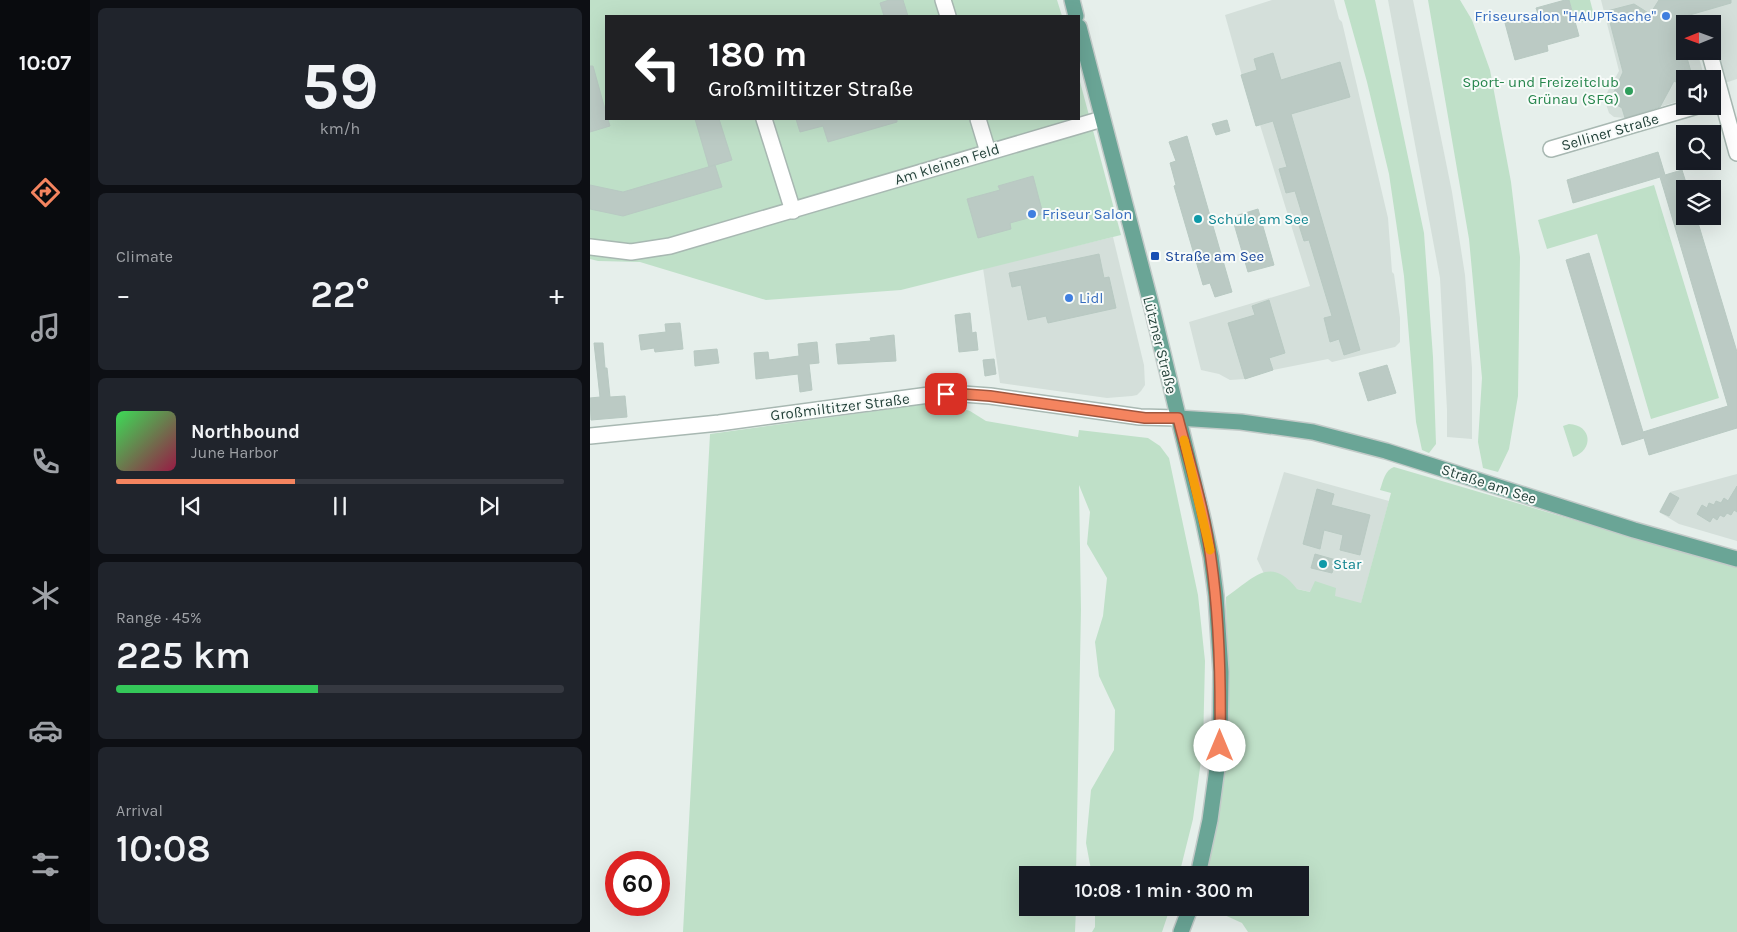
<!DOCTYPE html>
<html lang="en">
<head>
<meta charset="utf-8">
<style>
  :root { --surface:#171b24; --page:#20242c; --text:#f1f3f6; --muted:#9ea1a6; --line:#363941; --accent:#f4845f }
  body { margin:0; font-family:Karla,sans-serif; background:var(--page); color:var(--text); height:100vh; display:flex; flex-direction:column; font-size:19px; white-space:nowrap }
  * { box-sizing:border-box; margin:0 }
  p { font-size:16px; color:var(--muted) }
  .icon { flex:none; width:28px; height:28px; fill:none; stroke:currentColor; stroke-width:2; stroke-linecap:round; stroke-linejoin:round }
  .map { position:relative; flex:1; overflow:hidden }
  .details { display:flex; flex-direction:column; gap:8px; padding:8px; background:#0d0f14; width:500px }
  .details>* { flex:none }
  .hud { position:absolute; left:15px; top:15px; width:475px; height:105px; border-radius:0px; box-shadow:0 5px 20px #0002; background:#202124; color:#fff; overflow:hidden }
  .needle { width:32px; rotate:269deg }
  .buttons { position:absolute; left:1086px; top:15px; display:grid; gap:10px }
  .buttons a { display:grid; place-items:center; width:45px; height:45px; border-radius:0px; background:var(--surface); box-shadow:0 5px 20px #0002; font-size:25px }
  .speed { position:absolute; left:15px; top:851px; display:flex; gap:10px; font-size:25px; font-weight:700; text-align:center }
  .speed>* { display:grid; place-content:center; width:65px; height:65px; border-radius:50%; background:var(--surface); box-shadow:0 5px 20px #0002; line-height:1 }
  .speed .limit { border:8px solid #d22; background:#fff; color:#111 }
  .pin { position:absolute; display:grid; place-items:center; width:42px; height:42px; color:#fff; margin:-21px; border-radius:10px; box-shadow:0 2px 8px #0006 }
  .me { position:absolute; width:55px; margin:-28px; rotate:0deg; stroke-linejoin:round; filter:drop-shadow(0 0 4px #0008) }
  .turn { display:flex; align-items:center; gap:18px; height:105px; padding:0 20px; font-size:22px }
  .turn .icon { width:65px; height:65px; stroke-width:2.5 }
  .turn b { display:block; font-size:35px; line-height:42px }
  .big { font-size:38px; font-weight:600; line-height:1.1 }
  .details .tile { flex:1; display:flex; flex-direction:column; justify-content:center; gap:8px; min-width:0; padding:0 18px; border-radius:8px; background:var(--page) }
  .details .dial { align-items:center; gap:0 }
  .dial b { font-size:65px; line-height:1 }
  .song { display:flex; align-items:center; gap:15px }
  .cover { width:60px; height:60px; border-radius:8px; background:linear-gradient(135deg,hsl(130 70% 55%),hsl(340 70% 35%)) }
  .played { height:5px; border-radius:2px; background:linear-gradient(90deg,var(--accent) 40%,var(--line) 40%) }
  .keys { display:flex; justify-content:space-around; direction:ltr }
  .heat { display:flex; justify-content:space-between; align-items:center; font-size:28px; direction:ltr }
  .charge { height:8px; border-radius:4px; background:linear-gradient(90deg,#34c759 45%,var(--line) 0) }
  .trip { position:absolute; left:429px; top:866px; width:290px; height:50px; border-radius:0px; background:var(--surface); box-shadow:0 5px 20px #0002; font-weight:600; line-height:50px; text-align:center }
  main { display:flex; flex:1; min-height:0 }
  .menu { display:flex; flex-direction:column; width:90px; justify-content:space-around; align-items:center; background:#090b0e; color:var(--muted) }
  .menu .icon { width:35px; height:35px }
  .menu .active { color:var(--accent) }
  .menu b { font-size:22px; color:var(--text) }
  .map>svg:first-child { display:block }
  .built { fill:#d4dfda }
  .green { fill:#bfe0c8 }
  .building { fill:#bbcac4; stroke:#b8c9c2 }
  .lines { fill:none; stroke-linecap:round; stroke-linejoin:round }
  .minor-casing { stroke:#a8b8b2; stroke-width:18 }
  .major-casing { stroke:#c2cac8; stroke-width:18 }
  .minor { stroke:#fff; stroke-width:15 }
  .major { stroke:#6aa596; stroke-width:15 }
  .route-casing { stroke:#9f563e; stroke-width:12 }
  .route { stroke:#f4845f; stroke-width:9 }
  .slow { stroke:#f59e0b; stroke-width:9 }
  .shop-dot { fill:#3f7fe0; stroke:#f7fbf9; stroke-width:2 }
  .leisure-dot { fill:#2e9e5b; stroke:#f7fbf9; stroke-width:2 }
  .culture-dot { fill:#0f9aa8; stroke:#f7fbf9; stroke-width:2 }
  .transit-dot { fill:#1a4fb4; stroke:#f7fbf9; stroke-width:2 }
  .labels { text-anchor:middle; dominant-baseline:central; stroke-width:4; stroke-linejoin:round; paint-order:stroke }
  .shop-label { font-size:15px; fill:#366cbe; stroke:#f7fbf9; text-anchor:start }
  .leisure-label { font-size:15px; fill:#27864d; stroke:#f7fbf9; text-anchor:end }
  .street-label { font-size:15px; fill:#24423a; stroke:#f7fbf9 }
  .culture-label { font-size:15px; fill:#0d838f; stroke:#f7fbf9; text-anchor:start }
  .transit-label { font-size:15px; fill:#164399; stroke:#f7fbf9; text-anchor:start }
</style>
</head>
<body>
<main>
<nav class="menu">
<b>10:07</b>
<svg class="icon active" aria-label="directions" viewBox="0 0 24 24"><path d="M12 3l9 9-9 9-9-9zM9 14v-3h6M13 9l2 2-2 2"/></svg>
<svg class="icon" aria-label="music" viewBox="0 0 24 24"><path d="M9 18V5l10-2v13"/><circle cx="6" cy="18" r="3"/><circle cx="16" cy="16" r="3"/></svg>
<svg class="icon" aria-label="phone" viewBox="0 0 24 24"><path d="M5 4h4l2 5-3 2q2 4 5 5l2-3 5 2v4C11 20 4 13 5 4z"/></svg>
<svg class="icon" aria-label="climate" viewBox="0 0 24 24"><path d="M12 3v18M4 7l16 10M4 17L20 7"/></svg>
<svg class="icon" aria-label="car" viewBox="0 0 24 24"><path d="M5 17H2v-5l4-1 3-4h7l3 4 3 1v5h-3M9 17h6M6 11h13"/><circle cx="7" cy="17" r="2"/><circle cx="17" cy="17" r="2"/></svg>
<svg class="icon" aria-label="filters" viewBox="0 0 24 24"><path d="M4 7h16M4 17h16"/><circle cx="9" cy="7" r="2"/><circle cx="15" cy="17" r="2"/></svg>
</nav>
<section class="details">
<div class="tile dial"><b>59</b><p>km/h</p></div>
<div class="tile"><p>Climate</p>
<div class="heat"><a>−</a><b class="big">22°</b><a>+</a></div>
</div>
<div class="tile">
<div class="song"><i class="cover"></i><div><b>Northbound</b><p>June Harbor</p></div></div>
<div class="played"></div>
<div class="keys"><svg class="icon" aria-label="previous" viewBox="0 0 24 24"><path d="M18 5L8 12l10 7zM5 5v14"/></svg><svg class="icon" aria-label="pause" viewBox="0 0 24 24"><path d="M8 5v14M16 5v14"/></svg><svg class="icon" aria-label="next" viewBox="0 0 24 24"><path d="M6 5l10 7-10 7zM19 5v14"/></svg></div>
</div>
<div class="tile"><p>Range · 45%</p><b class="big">225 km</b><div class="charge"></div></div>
<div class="tile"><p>Arrival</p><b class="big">10:08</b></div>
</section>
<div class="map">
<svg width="1147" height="932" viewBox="0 0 1147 932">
  <rect width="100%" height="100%" fill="#e6efeb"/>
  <g class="built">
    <polygon points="682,0 744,0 749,19 752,22 798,218 802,272 804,274 810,318 810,342 805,347 742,362 738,359 683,370 655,379 640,380 629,374 611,370 599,322 720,286 670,125 666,126 635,15"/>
    <polygon points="798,0 823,0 862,192 875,275 882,368 882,439 857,437 857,410 850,278"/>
    <polygon points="1011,0 1091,0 1099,24 1095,24 1095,51 1107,51 1115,79 1095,79 1095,99 1035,118 1024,117 1019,113 1014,98 1029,71"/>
    <polygon points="1095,0 1147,0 1147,79 1123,87 1111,51 1122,51 1122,24 1103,24"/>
    <polygon points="523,237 554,365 555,385 551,391 547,395 542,396 517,398 410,383 393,268"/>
    <polygon points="694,472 799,501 771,604 678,582 667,559"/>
    <polygon points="1147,474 1147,541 1089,524 1069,512 1080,492"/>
  </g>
  <g class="green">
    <polygon points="0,0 467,0 472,16 16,16 16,119 489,119 489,78 531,235 311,290 176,300 50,262 8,261 0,259"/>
    <polygon points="754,0 785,0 834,233 843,357 846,444 839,453 832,450 826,422 814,276 799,174 777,82"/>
    <polygon points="838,0 870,0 882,20 900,70 921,182 930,257 928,396 919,449 908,472 893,468 888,442 892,378 879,239"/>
    <polygon points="979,0 1000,0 1005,19 986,23"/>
    <polygon points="1064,185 1129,398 1061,419 1007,234 957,249 948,220"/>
    <polygon points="343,403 359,404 380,411 396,421 488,437 489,430 558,438 570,446 579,458 608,595 615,661 613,746 603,819 589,875 502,875 496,843 501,790 524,750 525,710 509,676 505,642 513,616 517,578 497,544 500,512 489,485 491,609 486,875 438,875 438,908 486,908 485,932 93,932 120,434"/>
    <path d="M979,424C1002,425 1004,450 983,457L973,426Z"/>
    <path d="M804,467L1147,568V932H658L652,923L619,908H710V875H614L637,673L636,597C664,578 680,555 707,589L720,592L725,581L746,588L745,596L771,603L801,493L790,490C793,481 795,470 804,467Z"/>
    <polygon points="505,908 580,908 572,932 502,932 505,927"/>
  </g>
  <g class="building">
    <polygon points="299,0 313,0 318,16 294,16 290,3"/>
    <polygon points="975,0 979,0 989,36 957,45 958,51 925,60 915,23 948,14 946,8"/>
    <polygon points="1069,0 1141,0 1141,3 1086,19 1103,79 1095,79 1095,87 1084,81 1070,107 1035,118 1032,108 1020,101 1033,72 1017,11 1044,4 1060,14"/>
    <polygon points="683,53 691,80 750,62 760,97 701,114 770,350 754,355 749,339 740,342 734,318 742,316 719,240 714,241 707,219 713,217 705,191 696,193 689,169 697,167 683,121 666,126 651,75 667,70 664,59"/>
    <polygon points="0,66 3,66 16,113 16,119 18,119 20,126 0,132"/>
    <polygon points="105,119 129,119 142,160 119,167"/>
    <polygon points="206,119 307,119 307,122 238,142 233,126 210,132"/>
    <polygon points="637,120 640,131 626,135 622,124"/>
    <polygon points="597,136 642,292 625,297 620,283 613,285 584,186 586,185 580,163 586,161 579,142"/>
    <polygon points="1068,152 1075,175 1092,170 1098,189 1095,189 1095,216 1106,216 1147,352 1147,428 1059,455 1054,438 1032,445 976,260 999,253 1053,432 1138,406 1074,190 1070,177 983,203 977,180"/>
    <polygon points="125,165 132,187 33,216 0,209 0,185 33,192"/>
    <polygon points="443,176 453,214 420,223 421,229 388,238 377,199 410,190 408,186"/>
    <polygon points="668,209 684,265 658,272 642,217"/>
    <polygon points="509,254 514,278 519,277 526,308 458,323 456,316 438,320 431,285 422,287 419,273"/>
    <polygon points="679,300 695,353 679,358 683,370 655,379 638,323 665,315 662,306"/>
    <polygon points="380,313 382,333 386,332 388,350 369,352 365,315"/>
    <polygon points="90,323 93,349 65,352 64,348 51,350 49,335 76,332 75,324"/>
    <polygon points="304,335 306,361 248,364 246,344 281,341 280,338"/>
    <polygon points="227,342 229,363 219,364 222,390 210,392 208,374 166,379 164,353 178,352 179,360 209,356 208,344"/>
    <polygon points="4,343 13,343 15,368 13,368 17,368 20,397 35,396 37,417 1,420 0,398 10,397"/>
    <polygon points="127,349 129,363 105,366 104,351"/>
    <polygon points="404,359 406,374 395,376 393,360"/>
    <polygon points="797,365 806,393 778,401 769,373"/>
    <polygon points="1147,486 1147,512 1144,510 1141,515 1137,513 1134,517 1130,515 1127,520 1123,517 1120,522 1107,514 1112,505 1117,508 1119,503 1124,505 1126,501 1131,503 1134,498 1138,501"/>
    <polygon points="727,489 744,494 741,505 780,515 770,555 750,550 753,535 734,530 730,549 713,544"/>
    <polygon points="1080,493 1089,498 1079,516 1070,512"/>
    <polygon points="725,554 746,560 742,573 721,568"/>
  </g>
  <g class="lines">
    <g class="minor-casing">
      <g id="minor">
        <polyline points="353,0 358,16"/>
        <polyline points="1119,51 1147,153"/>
        <polyline points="174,119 203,211"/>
        <polyline points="388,119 398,152"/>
        <polyline points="961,149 1107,106"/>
        <polyline points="0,247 41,252 80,246 512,119"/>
        <polyline points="0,436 129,423 339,395 373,394 400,396 550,417 588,418"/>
      </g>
    </g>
    <g class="major-casing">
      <g id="major">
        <polyline points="482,0 486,16"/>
        <polyline points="489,27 561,304 613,519 621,557 626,596 631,672 630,746 620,820 608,875"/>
        <polyline points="588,418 651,422 723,432 796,451 1044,530 1147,559"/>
        <polyline points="591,932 600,908"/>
      </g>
    </g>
    <use href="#minor" class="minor"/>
    <use href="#major" class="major"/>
  </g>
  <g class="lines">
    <g class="route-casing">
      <path id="route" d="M356,394H373L400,396L555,418H588C600,465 615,511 621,559C630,621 631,683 630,746"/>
    </g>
    <use href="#route" class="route"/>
    <polyline class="slow" points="594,440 620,550"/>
  </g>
  <g class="shop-dot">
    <circle cx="1076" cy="16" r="5"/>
    <circle cx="442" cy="214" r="5"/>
    <circle cx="479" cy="298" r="5"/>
  </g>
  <circle class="leisure-dot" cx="1039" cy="91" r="5"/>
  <g class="culture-dot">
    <circle cx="608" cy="219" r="5"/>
    <circle cx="733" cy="564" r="5"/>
  </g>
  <rect class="transit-dot" x="560" y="251" width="10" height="10" rx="2.5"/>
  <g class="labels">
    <g class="shop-label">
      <text x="1066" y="16" text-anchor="end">Friseursalon "HAUPTsache"</text>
      <text x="452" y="214">Friseur Salon</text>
      <text x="489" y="298">Lidl</text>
    </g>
    <g class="leisure-label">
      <text x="1029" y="82">Sport- und Freizeitclub<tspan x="1029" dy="17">Grünau (SFG)</tspan></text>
    </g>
    <g class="street-label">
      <text transform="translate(1020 132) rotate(-16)">Selliner Straße</text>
      <text transform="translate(357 164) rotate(-17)">Am kleinen Feld</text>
      <text transform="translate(570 345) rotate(76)">Lützner Straße</text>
      <text transform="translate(250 407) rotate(-7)">Großmiltitzer Straße</text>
      <text transform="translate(899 484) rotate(18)">Straße am See</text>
    </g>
    <g class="culture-label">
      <text x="618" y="219">Schule am See</text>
      <text x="743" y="564">Star</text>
    </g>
    <g class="transit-label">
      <text x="575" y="256">Straße am See</text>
    </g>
  </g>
</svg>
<div class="buttons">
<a><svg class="needle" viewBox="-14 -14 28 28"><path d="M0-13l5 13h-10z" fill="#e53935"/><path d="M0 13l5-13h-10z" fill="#9ea1a6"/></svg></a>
<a><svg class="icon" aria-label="sound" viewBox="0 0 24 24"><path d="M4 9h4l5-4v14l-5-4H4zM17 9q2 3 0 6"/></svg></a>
<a><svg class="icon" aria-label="search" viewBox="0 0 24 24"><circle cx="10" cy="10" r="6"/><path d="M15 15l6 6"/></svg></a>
<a><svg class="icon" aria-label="layers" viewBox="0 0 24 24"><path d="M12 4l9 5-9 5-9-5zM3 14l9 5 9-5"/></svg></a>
</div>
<div class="speed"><div class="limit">60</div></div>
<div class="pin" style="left:356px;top:394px;background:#d93025"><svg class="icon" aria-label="arrive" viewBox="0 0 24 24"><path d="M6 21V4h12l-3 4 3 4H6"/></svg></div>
<svg class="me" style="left:630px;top:746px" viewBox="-20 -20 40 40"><circle r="19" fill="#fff"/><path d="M0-13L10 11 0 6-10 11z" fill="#f4845f"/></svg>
<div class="trip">10:08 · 1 min · 300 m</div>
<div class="hud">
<div class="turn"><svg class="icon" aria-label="left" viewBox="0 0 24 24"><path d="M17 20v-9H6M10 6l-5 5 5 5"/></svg><div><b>180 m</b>Großmiltitzer Straße</div></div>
</div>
</div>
</main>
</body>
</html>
